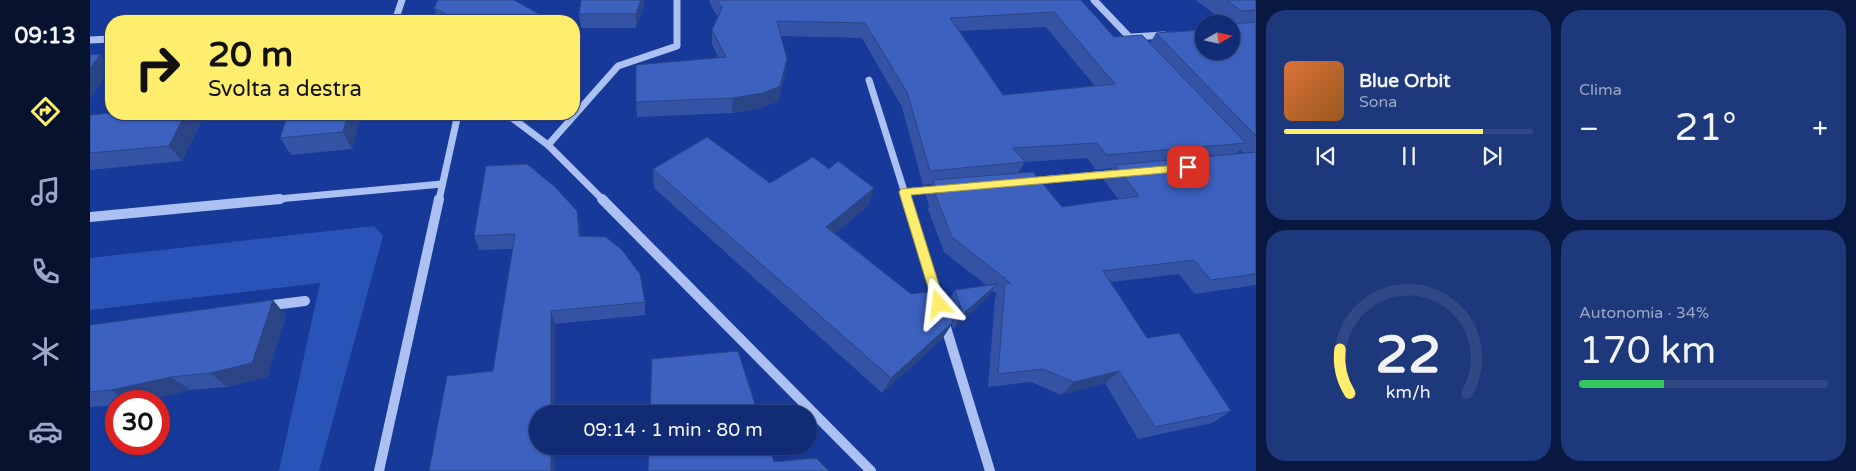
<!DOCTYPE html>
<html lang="it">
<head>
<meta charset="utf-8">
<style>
  :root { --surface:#112c74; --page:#1e387c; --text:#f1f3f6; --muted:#9ca7c5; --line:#304886; --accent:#ffed6d }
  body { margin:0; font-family:"Varela Round",sans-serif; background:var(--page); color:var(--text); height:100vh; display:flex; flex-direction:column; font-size:19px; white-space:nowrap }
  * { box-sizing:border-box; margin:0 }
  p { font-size:16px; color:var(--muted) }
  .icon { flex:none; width:28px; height:28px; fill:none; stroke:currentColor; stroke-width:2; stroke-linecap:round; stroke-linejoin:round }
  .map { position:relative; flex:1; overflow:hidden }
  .panel { display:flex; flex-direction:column; gap:10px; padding:10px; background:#091840; width:600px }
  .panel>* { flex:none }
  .guide { position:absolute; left:15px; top:15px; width:475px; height:105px; border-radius:20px; box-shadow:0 1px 4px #0004,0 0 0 1px var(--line); background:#ffed6d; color:#111; overflow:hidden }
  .needle { width:32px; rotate:81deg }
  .fabs { position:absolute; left:1105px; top:15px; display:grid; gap:10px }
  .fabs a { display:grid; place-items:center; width:45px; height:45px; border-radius:50%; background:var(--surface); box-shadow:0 1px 4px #0004,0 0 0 1px var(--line); font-size:25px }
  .speed { position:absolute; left:15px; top:390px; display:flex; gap:10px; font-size:25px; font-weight:700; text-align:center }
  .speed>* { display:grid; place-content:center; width:65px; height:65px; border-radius:50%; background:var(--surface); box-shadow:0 1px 4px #0004,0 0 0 1px var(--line); line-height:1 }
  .speed .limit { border:8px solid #d22; background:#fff; color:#111 }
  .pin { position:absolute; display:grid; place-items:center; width:42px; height:42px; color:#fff; margin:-21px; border-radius:10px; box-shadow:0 2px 8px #0006 }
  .me { position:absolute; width:55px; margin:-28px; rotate:343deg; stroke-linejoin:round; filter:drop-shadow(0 0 4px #0008) }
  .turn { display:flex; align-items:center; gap:18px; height:105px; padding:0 20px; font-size:22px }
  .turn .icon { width:65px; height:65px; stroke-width:2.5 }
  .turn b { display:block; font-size:35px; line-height:42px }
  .big { font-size:38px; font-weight:600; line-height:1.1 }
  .panel .card { flex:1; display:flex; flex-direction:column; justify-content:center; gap:8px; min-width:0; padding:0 18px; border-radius:20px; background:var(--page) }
  .panel .dial { align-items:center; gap:0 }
  .dial svg { height:130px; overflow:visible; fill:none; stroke:var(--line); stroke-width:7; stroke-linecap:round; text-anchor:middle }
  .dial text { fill:var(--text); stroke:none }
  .song { display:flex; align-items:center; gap:15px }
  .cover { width:60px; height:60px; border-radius:8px; background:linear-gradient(135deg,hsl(20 70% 55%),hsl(30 70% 35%)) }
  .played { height:5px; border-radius:2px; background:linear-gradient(90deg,var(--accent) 80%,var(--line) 80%) }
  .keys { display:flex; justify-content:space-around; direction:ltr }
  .heat { display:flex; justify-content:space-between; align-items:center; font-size:28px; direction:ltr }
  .charge { height:8px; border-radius:4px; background:linear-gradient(90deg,#34c759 34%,var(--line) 0) }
  .panel .tiles { flex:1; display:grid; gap:10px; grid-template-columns:repeat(2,1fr) }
  .trip { position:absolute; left:439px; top:405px; width:288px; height:50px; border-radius:25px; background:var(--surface); box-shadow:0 1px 4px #0004,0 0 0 1px var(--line); font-weight:600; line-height:50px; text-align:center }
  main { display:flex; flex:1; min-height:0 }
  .dock { display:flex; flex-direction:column; width:90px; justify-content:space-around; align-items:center; background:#07122e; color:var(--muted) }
  .dock .icon { width:35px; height:35px }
  .dock .selected { color:var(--accent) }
  .dock b { font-size:22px; color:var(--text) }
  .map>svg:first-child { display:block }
  .green { fill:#2a53b7 }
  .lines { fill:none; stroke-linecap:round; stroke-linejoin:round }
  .minor-far1 { stroke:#acc0f2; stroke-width:7 }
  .minor { stroke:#acc0f2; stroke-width:10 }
  .wall { fill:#3453a4; fill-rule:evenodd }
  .shaded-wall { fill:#2a4486 }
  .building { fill:#3c61bf; stroke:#2a4486; fill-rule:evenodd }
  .route { fill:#ffed6d; stroke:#a69a47 }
</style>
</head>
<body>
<main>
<nav class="dock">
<b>09:13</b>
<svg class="icon selected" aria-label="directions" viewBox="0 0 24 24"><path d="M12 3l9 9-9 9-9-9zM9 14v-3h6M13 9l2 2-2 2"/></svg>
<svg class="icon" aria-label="music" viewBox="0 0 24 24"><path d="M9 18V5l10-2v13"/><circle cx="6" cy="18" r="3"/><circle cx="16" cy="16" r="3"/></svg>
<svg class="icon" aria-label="phone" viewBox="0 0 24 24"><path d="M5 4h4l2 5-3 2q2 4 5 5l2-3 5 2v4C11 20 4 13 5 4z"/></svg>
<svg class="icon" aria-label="climate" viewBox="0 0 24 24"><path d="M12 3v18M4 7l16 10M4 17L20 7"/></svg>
<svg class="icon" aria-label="car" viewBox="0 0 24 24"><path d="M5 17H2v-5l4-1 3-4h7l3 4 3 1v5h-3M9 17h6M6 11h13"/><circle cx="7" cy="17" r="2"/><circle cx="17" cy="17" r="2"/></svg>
</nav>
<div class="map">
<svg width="1166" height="471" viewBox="0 0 1166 471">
  <rect width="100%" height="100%" fill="#173a9a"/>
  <polygon class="green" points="284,226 293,236 229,471 189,471 230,283 0,310 0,258"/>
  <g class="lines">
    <g class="minor-far1">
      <polyline points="1004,0 1046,44"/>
      <polyline points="305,21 312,0"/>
      <polyline points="1042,37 1074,35"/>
      <polyline points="0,40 21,39"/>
      <polyline points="779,80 817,200"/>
      <polyline points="417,114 458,145 513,200"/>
      <polyline points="458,145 528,66 587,46 587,0"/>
      <polyline points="939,181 1028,173"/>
      <polyline points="814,192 849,189"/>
      <polyline points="177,200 352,184"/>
      <polyline points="349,200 368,114"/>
    </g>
    <g class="minor">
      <polyline points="512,199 781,471"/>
      <polyline points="816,199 848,301"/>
      <polyline points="0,217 190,199"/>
      <polyline points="175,306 215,301"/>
      <polyline points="854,321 900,471"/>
      <polyline points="289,471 349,199"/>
    </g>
  </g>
  <g class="wall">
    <path d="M619,0H991L1024,37L1060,43L1066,33L1106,30L1109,27L1141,51V24H1137L1106,0H1166V285L1105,294L1089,274L1021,282L1057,338L1141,411L1122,423L1048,439L1015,383L971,395L941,382L898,387L905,298L907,295L905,293V291L904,292L902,291L896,299L863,329L862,324L852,339L792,393L564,188L563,169L680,183L778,206L745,233L821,294L857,304L865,290L896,285L854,252L838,209L839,206L836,195L841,184L833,185L812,107L772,38L691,36L695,74L688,101L671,108L642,113L547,117L546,102L628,57L622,44V30L628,17L622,8ZM956,27L1005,86L913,95L869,31ZM1150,150L1153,153L1146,154ZM997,158L1006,170L1022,168L1014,180L1028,199L972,207L928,173L935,162H934Z"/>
    <polygon points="554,6 546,28 491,28 489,14"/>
    <polygon points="344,8 461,21 348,21"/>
    <polygon points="21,114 115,114 92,161 0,170 0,115"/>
    <polygon points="271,114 262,149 201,155 190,138"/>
    <polygon points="490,225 490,236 555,302 555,315 465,324 448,446 465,446 465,471 339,471 403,371 423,249 389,250 384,236"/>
    <polygon points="183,300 196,316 177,377 137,387 100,390 54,401 26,401 26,405 0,407 0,325"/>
  </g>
  <g class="shaded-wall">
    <polygon points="551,0 554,0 554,6 546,28 546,14"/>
    <polygon points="10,54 21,68 0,100 0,69"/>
    <polygon points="697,59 695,74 688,101 671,108 642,113 643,98"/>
    <polygon points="95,114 115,114 92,161 79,146"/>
    <polygon points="258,114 271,114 262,149 253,132"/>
    <polygon points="784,188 778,206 731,245 736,227"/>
    <polygon points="487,211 490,225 492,251 489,236"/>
    <polygon points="907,284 896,299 863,329 873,314"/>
    <polygon points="183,300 196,316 177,377 137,387 120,373"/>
    <polygon points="461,311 465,324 465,414 461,414"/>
    <polygon points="863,322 852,339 792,393 801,378"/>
    <polygon points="1029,371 1015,383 971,395 984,382"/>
    <polygon points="81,377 100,390 54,401 38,401 21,390"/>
    <rect x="461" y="446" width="4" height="25"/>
  </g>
  <g class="building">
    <polygon points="348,0 424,0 461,21 368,21 344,8"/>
    <polygon points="491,0 551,0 546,14 489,14"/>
    <path d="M627,0H991L1024,37L1052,35L1156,143L1016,155L1007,143L923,148L935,162L840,171L817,92L775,23L687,21L697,59L690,86L673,93L643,98L546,102V65L636,57L622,30L632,8ZM964,12L1025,84L913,95L860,18Z"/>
    <polygon points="1137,0 1166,0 1166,10 1151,11"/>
    <polygon points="1166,22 1166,136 1066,33 1112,30 1109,27 1114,27 1114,51 1141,51 1141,24"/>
    <polygon points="10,54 0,69 0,55"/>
    <polygon points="21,113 21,114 95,114 79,146 0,153 0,115"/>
    <polygon points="198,114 258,114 253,132 190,138"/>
    <polygon points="617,137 680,183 723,157 739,169 748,161 784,188 736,227 821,294 852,290 863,322 801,378 563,169"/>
    <polygon points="1166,152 1166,274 1121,280 1104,260 1013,271 1057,338 1089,333 1141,411 1065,427 1029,371 984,382 953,369 908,374 915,284 920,283 915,279 915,277 914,278 862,237 845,194 847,194 843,180 943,172 972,207 1049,196 1025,165"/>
    <polygon points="437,164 465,187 487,211 489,236 516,237 532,250 550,274 555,302 461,311 461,414 448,414 448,446 461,446 461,471 339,471 357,376 403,371 425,234 384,236 396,166"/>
    <polygon points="907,284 873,314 865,290"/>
    <polygon points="183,300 162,363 120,373 81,377 21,390 0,392 0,325"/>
    <polygon points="648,351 668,414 560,414 562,359"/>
    <polygon points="559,446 679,446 684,462 726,458 739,471 558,471"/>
  </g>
  <polygon class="route" points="1098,164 1103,167 1098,171 821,195 855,304 853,307 849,309 844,307 809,192 811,189"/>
</svg>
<div class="fabs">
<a><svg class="needle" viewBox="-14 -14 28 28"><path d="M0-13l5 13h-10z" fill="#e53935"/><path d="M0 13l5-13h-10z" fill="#9ca7c5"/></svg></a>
</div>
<div class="speed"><div class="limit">30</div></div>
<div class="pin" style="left:1098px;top:167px;background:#d93025"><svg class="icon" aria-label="arrive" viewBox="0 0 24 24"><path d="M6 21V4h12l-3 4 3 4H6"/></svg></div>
<svg class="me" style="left:849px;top:304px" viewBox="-20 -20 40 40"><path d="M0-17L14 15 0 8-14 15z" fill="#ffed6d" stroke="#fff" stroke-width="4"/></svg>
<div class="trip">09:14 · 1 min · 80 m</div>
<div class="guide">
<div class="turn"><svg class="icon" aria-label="right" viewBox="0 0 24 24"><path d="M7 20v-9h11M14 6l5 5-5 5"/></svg><div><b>20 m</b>Svolta a destra</div></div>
</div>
</div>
<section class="panel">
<div class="tiles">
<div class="card">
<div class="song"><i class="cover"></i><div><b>Blue Orbit</b><p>Sona</p></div></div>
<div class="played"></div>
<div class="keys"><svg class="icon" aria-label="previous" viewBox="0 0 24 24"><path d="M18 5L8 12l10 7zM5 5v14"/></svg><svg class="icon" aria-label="pause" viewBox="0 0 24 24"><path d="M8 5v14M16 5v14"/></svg><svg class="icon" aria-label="next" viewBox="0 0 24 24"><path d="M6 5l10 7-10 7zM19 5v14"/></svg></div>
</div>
<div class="card"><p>Clima</p>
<div class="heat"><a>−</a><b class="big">21°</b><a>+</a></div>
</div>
<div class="card dial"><svg viewBox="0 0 100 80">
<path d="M14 69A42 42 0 1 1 86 69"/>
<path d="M14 69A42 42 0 0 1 8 42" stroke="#ffed6d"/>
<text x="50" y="56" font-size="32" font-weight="700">22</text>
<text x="50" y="72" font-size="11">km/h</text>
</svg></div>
<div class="card"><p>Autonomia · 34%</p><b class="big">170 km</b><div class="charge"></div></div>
</div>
</section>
</main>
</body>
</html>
